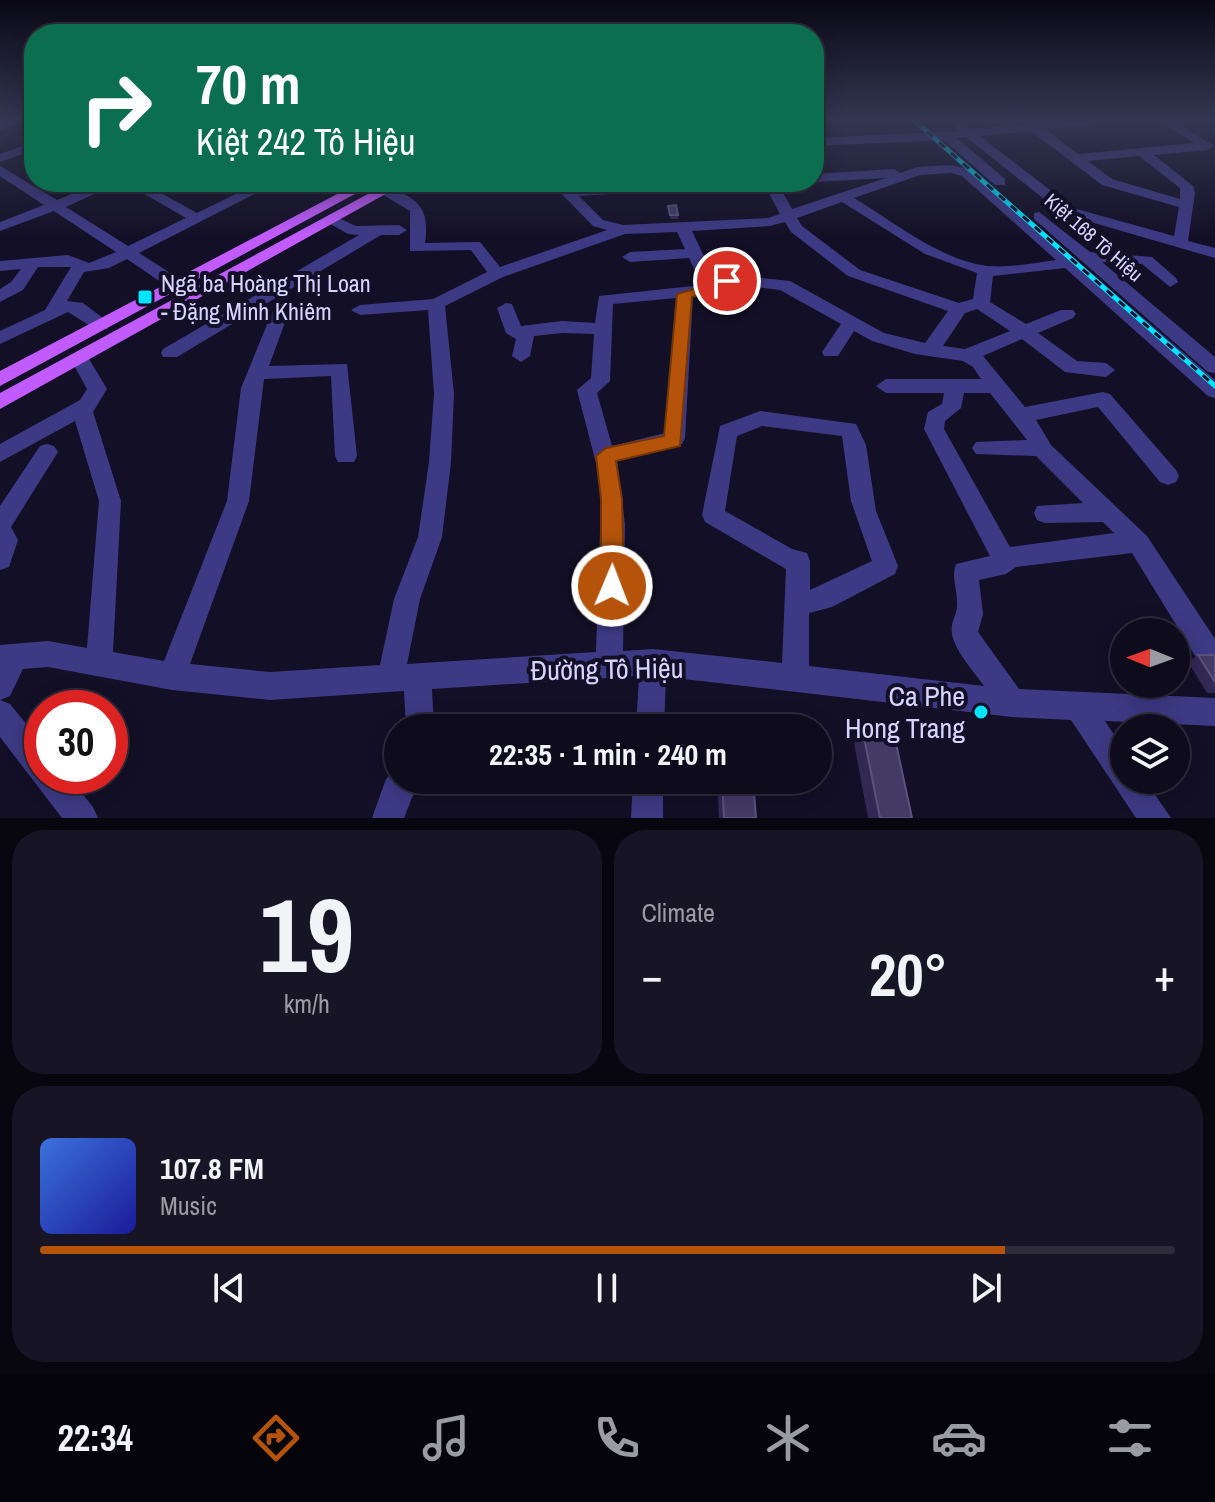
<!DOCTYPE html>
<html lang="en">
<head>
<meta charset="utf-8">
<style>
  :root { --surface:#0e0b1c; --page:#171425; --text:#f1f3f6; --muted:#9b9ba3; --line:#2e2b3b; --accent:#b45309 }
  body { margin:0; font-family:"Archivo Narrow",sans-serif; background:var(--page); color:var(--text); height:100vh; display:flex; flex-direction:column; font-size:30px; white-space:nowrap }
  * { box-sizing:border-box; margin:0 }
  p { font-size:26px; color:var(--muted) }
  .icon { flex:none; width:44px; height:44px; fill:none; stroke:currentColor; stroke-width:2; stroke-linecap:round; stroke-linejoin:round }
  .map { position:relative; height:818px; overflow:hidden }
  .details { display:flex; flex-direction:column; gap:12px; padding:12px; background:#08060f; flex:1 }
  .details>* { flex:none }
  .guide { position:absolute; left:24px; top:24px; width:800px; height:168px; border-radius:32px; box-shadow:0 4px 20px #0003,0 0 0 2px var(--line); background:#0b6e4f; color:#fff; overflow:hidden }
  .needle { width:52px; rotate:271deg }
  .tools { position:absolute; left:1110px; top:618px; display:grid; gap:16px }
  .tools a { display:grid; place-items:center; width:80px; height:80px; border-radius:50%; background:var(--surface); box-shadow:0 4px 20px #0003,0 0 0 2px var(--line); font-size:40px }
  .speed { position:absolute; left:24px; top:690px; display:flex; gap:16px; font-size:40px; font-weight:700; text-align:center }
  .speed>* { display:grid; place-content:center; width:104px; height:104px; border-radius:50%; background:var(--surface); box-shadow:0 4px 20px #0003,0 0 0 2px var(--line); line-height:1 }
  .speed .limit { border:12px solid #d22; background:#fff; color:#111 }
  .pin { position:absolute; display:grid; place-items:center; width:68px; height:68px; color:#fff; margin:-34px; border:4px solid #fff; border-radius:50%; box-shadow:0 2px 8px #0007 }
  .me { position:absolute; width:88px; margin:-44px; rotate:1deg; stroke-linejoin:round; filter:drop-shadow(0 0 6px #0008) }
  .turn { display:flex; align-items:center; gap:28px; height:168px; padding:0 40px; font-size:36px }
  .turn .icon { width:104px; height:104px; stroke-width:2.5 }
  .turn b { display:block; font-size:56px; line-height:68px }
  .big { font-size:60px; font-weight:800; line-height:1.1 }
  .details .widget { flex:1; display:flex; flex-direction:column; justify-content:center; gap:12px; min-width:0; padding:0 28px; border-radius:32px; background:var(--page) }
  .details .dial { align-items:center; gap:0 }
  .dial b { font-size:104px; line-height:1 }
  .song { display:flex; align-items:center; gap:24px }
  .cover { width:96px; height:96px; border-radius:12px; background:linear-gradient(135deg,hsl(220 70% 55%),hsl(240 70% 35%)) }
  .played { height:8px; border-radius:4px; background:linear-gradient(90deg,var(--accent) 85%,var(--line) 85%) }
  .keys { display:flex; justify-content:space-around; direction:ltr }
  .heat { display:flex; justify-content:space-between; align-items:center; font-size:44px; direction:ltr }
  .details .tiles { flex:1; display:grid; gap:12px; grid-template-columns:1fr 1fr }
  .widget:last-child { grid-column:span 2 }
  .trip { position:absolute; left:384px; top:714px; width:448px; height:80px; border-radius:40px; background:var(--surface); box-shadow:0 4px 20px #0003,0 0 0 2px var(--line); font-weight:800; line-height:80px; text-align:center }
  .menu { display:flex; height:128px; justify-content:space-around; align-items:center; background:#06040b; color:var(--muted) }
  .menu .icon { width:56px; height:56px }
  .menu .active { color:var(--accent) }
  .menu b { font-size:36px; color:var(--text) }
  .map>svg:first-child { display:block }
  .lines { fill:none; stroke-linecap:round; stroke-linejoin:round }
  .minor { fill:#3d3a85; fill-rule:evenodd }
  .major { fill:#c25bff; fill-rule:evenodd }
  .rail-casing { stroke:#00e5ff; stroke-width:5 }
  .rail { stroke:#130f26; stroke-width:3; stroke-dasharray:8; stroke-linecap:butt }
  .wall { fill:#312854 }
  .building { fill:#433a66; stroke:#5a527e; stroke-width:2 }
  .route { fill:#b45309; stroke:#753606; stroke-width:2 }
  .poi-dot { fill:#00e5ff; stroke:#130f26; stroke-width:3 }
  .labels { text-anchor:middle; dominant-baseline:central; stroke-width:8; stroke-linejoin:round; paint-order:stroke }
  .far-street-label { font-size:20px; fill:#d9d4ff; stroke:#130f26 }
  .poi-label { font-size:24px; fill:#d9d4ff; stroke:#130f26; text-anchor:start }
  .near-street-label { font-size:28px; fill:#d9d4ff; stroke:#130f26 }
  .near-poi-label { font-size:28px; fill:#d9d4ff; stroke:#130f26; text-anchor:end }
</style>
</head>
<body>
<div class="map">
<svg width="1215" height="818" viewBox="0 0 1215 818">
  <rect width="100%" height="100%" fill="#130f26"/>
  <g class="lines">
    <g class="minor">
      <polygon points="22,121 20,124 0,130 0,122"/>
      <path d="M958,121L971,129L1024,124V121H1095L1089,125L1045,129L1078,154L1194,143L1159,121H1174L1214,146L1208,150L1154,155L1193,186L1195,193L1188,241L1215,248V258L1063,214L966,137L957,138L1005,179V185H995L944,140L814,146V138L958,131L952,125ZM1031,131L1102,185L1179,207L1174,236L1073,208L980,136ZM1139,156L1180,188V199L1112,179L1088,161Z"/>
      <polygon points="34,142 34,150 0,162 0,154"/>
      <path d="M951,165L972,170L1215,380V398L1208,396L1065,268L993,276L990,302L1026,324L1061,310H1073L1076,314L1073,318L1038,333L1077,361L1106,363L1115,370L1106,377L1065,372L1022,339L983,356L1025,407L1103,392L1110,394L1176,470L1179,476L1176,482L1168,485L1160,482L1098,407L1036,420L1051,445L1147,536L1215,639V676L1205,672L1132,553L1016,567L1006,574L979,580L983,614L978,632L1019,689L1215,698V726L1105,721L1124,750V780H1145L1171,818H1136L1071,720L1012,717L666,677L664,728H636L639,676L432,689L434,728H406L404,691L270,700L172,690L48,667L23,669L10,696L0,700L10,704L42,743V776H68L93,807L98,818H62L0,737V645L48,641L87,648L99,501L75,421L0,462V444L80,400L87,389L70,358L72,354H86L107,389L93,412L121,501L113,652L164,661L227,501L241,388L273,310H285L288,314L269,366L347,364L357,456L354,462H338L335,456L331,376L264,379L249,501L190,664L270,672L380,665L394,599L418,537L429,462L434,394L428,310L360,315L351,310L360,305L433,299L487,272L471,250L410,251V211L380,193V187C389,186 396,190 404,194C426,205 428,220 425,243L480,242L500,267L607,230L593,226L550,182H565L571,188L664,182H740L733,186L579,196L603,220L623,225L768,218L780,214L763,182H777L792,209L886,178L814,182V174L894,169L900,173L918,167ZM951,173L962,176L1056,260C1033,263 1010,268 987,266C940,260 894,222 854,198L920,175ZM842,202L925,254L977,273L973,299L959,303L860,270L802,226L797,218ZM785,222L791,232L848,276L948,311L925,343L884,333L790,281L717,273L709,267L692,231L770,226ZM677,232L685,249L630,252L622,257L630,262L689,258L696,273L708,281L702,285L599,296L595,323L562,321L521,326L512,304L506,303L497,308L506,333L516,339L512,356L521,362L530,356L534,336L562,333L594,334L591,378L577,390L597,467L601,501L596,652L407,664L420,599L442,537L451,462L454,394L445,306L503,277L625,234ZM726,283L780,290L841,324L822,352L824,356H838L854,331L872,341L915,354L963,361L973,367L981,379H886L876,386L886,393H944L942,404L928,412L924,429L990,556L956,564C951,577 957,588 957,601C958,611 954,616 952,625C948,645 974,671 984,686L809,666V613L832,607L895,574L898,566L876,511L866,445L856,424L760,411L720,426L702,515L705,522L786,569L782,663L653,649L623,651L625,524L617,461L682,444L685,438L693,296L713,294ZM676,298L665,433L612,446L597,393L610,381L613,304ZM977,309L1010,331L965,349L943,346L965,313ZM964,393H990L1027,440L976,442L972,448L976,454L1036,456L1083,503L1037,506L1034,513L1037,520L1045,523L1103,522L1114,533L1010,547L944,429L945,421L961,408ZM762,426L842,436L851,501L872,561L810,590V561L807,553L792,549L725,511L737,436Z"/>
      <polygon points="0,166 57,200 101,182 120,182 66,207 128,246 186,218 124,182 141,182 197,213 260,182 278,182 139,253 183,281 183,289 171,289 127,259 109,268 84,272 67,301 83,303 107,321 110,325 107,329 95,329 68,312 0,344 0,331 45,310 71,267 38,267 23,290 0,302 0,289 11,282 21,269 0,271 0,261 68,255 89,263 116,252 54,211 0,231 0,222 44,205 0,176"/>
      <polygon points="1039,212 1090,252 1152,257 1176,278 1178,282 1170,287 1142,264 1102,262 1215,357 1215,373 1208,372 1034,219 1034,213"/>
      <polygon points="332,215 356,226 399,225 407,230 399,235 381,235 177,357 163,357 161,353 163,349 359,235 348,234 327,222 325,219"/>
      <polygon points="47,444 54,446 58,452 11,527 18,540 9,567 0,570 0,506 40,446"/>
      <polygon points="398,767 398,780 419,780 404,818 372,818 386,779"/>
      <polygon points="633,780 663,780 663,818 631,818"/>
    </g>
    <g class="major">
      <polygon points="360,182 377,182 0,386 0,371"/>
      <polygon points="390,182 407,182 0,409 0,393"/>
    </g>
    <g class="rail-casing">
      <polyline id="rail" points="915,121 1215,386"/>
    </g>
    <use href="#rail" class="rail"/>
  </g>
  <g class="wall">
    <polygon points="668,206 678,215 678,219 670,219"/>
    <polygon points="1198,655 1215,655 1215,693 1207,693 1188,662"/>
    <polygon points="863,732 912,818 868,818 854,743"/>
    <polygon points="717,780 753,780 756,818 719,818"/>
  </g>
  <g class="building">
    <polygon points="676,205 678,215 670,215 668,206"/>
    <polygon points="1198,655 1215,655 1215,682"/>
    <polygon points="719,723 748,725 749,728 719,728"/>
    <polygon points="863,732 894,734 912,818 880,818"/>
    <polygon points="722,780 753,780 756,818 724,818"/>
  </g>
  <linearGradient id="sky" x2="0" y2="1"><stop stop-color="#0a0815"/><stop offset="0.51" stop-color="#333752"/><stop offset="1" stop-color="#333752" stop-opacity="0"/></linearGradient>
  <rect width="1215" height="236" fill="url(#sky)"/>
  <polygon class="route" points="720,275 734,281 718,292 692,297 680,446 616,461 622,499 624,586 620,593 612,596 604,593 601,586 601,499 596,456 606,448 664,436 677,294 707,285"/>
  <g class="poi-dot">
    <rect x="137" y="289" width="16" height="16" rx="4"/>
    <circle cx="981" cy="712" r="8"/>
  </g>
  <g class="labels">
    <g class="far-street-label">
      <text transform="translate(1094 237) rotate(41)">Kiệt 168 Tô Hiệu</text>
    </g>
    <g class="poi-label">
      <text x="161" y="283">Ngã ba Hoàng Thị Loan<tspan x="161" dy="28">- Đặng Minh Khiêm</tspan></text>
    </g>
    <g class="near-street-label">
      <text transform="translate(607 669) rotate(-1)">Đường Tô Hiệu</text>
    </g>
    <g class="near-poi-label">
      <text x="965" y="696">Ca Phe<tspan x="965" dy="32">Hong Trang</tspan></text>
    </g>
  </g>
</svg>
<div class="tools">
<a><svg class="needle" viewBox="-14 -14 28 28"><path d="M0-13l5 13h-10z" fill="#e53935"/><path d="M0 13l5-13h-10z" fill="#9b9ba3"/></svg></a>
<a><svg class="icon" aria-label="layers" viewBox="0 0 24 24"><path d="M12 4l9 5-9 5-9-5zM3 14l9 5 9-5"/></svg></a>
</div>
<div class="speed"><div class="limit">30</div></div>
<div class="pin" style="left:727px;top:281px;background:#d93025"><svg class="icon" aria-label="arrive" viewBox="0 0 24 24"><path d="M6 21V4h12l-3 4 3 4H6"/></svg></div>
<svg class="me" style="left:612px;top:586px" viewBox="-20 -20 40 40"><circle r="17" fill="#b45309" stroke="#fff" stroke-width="3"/><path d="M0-11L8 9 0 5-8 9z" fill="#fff"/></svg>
<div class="trip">22:35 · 1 min · 240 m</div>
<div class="guide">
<div class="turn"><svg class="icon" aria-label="right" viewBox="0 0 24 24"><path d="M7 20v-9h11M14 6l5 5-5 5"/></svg><div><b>70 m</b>Kiệt 242 Tô Hiệu</div></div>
</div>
</div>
<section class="details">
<div class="tiles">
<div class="widget dial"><b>19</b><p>km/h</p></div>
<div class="widget"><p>Climate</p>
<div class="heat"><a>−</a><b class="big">20°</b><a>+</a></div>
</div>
<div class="widget">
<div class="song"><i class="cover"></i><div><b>107.8 FM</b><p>Music</p></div></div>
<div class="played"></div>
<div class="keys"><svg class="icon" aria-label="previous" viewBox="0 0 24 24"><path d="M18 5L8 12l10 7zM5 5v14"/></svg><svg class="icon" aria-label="pause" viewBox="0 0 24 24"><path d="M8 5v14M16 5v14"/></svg><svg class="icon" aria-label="next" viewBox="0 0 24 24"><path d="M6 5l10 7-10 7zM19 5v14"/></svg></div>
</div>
</div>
</section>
<nav class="menu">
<b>22:34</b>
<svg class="icon active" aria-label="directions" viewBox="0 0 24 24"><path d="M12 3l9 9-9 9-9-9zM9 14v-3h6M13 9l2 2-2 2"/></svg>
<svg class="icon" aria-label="music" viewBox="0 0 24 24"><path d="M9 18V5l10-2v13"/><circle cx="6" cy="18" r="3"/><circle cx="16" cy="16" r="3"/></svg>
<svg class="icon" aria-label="phone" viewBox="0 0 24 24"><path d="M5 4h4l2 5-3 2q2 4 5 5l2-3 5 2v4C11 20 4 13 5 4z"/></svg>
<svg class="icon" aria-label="climate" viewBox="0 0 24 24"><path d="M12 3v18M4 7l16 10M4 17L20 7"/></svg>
<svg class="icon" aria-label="car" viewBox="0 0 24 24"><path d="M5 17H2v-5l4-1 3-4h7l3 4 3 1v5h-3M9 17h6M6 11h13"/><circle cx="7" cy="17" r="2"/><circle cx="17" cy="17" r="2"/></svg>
<svg class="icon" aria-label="filters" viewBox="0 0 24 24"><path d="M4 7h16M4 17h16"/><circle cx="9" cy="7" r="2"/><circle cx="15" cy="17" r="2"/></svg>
</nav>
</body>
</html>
